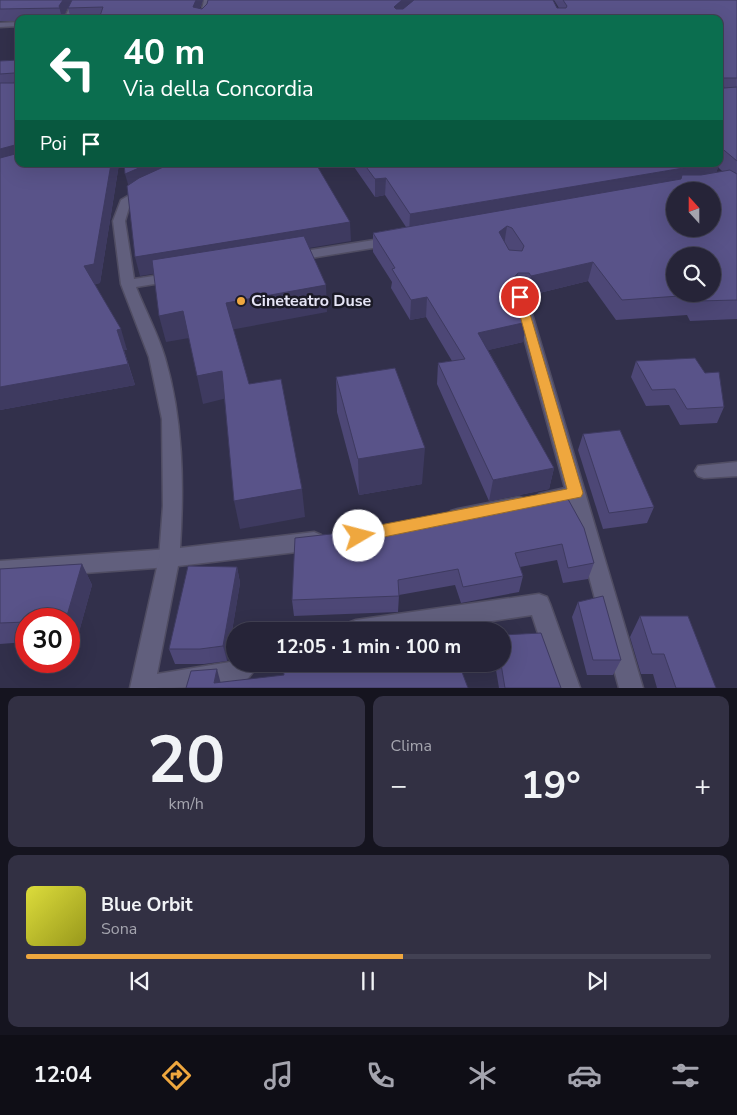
<!DOCTYPE html>
<html lang="it">
<head>
<meta charset="utf-8">
<style>
  :root { --surface:#262438; --page:#323043; --text:#f1f3f6; --muted:#a4a4ae; --line:#424153; --accent:#efa73e }
  body { margin:0; font-family:"Nunito Sans",sans-serif; background:var(--page); color:var(--text); height:100vh; display:flex; flex-direction:column; font-size:19px; white-space:nowrap }
  * { box-sizing:border-box; margin:0 }
  p { font-size:16px; color:var(--muted) }
  .icon { flex:none; width:28px; height:28px; fill:none; stroke:currentColor; stroke-width:2; stroke-linecap:round; stroke-linejoin:round }
  .map { position:relative; height:688px; overflow:hidden }
  .details { display:flex; flex-direction:column; gap:8px; padding:8px; background:#15141f; flex:1 }
  .details>* { flex:none }
  .guide { position:absolute; left:15px; top:15px; width:708px; height:152px; border-radius:10px; box-shadow:0 5px 20px #0002,0 0 0 1px var(--line); background:#0b6e4f; color:#fff; overflow:hidden }
  .needle { width:32px; rotate:339deg }
  .controls { position:absolute; left:666px; top:182px; display:grid; gap:10px }
  .controls a { display:grid; place-items:center; width:55px; height:55px; border-radius:50%; background:var(--surface); box-shadow:0 5px 20px #0002,0 0 0 1px var(--line); font-size:25px }
  .speed { position:absolute; left:15px; top:608px; display:flex; gap:10px; font-size:25px; font-weight:700; text-align:center }
  .speed>* { display:grid; place-content:center; width:65px; height:65px; border-radius:50%; background:var(--surface); box-shadow:0 5px 20px #0002,0 0 0 1px var(--line); line-height:1 }
  .speed .limit { border:8px solid #d22; background:#fff; color:#111 }
  .pin { position:absolute; display:grid; place-items:center; width:42px; height:42px; color:#fff; margin:-21px; border:2px solid #fff; border-radius:50%; box-shadow:0 1px 5px #0007 }
  .me { position:absolute; width:55px; margin:-28px; rotate:82deg; stroke-linejoin:round; filter:drop-shadow(0 0 4px #0008) }
  .turn { display:flex; align-items:center; gap:18px; height:105px; padding:0 25px; font-size:22px }
  .turn .icon { width:65px; height:65px; stroke-width:2.5 }
  .turn b { display:block; font-size:35px; line-height:42px }
  .then { display:flex; align-items:center; height:48px; padding:0 25px; background:#0003; gap:10px; font-size:19px }
  .big { font-size:38px; font-weight:700; line-height:1.1 }
  .details .card { flex:1; display:flex; flex-direction:column; justify-content:center; gap:8px; min-width:0; padding:0 18px; border-radius:10px; background:var(--page) }
  .details .dial { align-items:center; gap:0 }
  .dial b { font-size:65px; line-height:1 }
  .song { display:flex; align-items:center; gap:15px }
  .cover { width:60px; height:60px; border-radius:8px; background:linear-gradient(135deg,hsl(60 70% 55%),hsl(60 70% 35%)) }
  .played { height:5px; border-radius:2px; background:linear-gradient(90deg,var(--accent) 55%,var(--line) 55%) }
  .keys { display:flex; justify-content:space-around; direction:ltr }
  .heat { display:flex; justify-content:space-between; align-items:center; font-size:28px; direction:ltr }
  .details .tiles { flex:1; display:grid; gap:8px; grid-template-columns:1fr 1fr }
  .card:last-child { grid-column:span 2 }
  .trip { position:absolute; left:226px; top:622px; width:285px; height:50px; border-radius:25px; background:var(--surface); box-shadow:0 5px 20px #0002,0 0 0 1px var(--line); font-weight:700; line-height:50px; text-align:center }
  .tab-bar { display:flex; height:80px; justify-content:space-around; align-items:center; background:#0f0e16; color:var(--muted) }
  .tab-bar .icon { width:35px; height:35px }
  .tab-bar .active { color:var(--accent) }
  .tab-bar b { font-size:22px; color:var(--text) }
  .map>svg:first-child { display:block }
  .lines { fill:none; stroke-linecap:round; stroke-linejoin:round }
  .lane-casing { stroke:#504d63; stroke-width:3 }
  .street-casing { stroke:#504d63; stroke-width:3 }
  .lane { fill:#615f7d; fill-rule:evenodd }
  .street { fill:#615f7d; fill-rule:evenodd }
  .wall { fill:#4d4776; fill-rule:evenodd }
  .shaded-wall { fill:#3e3a60 }
  .building { fill:#595389; stroke:#3e3a60; fill-rule:evenodd }
  .route { fill:#efa73e; stroke:#9b6d28 }
  .poi-dot { fill:#efa73e; stroke:#1b1a26; stroke-width:2 }
  .labels { text-anchor:middle; dominant-baseline:central; stroke-width:5; stroke-linejoin:round; paint-order:stroke }
  .poi-label { font-size:16px; font-weight:bold; fill:#e6e5f6; stroke:#1b1a26; text-anchor:start }
</style>
</head>
<body>
<div class="map">
<svg width="737" height="688" viewBox="0 0 737 688">
  <rect width="100%" height="100%" fill="#32304b"/>
  <g class="lines">
    <g class="lane-casing">
      <g id="lane">
        <polygon points="737,462 737,476 704,478 698,476 695,471 698,466"/>
        <polygon points="169,549 176,552 179,558 176,564 169,567 0,579 0,561"/>
      </g>
    </g>
    <g class="street-casing">
      <g id="street">
        <polygon points="73,0 79,0 70,19 64,19"/>
        <polygon points="204,0 210,0 207,15 204,19 197,19 201,14"/>
        <polygon points="19,22 19,26 0,27 0,23"/>
        <path d="M145,186L150,189L130,204L125,221L134,279L173,273L180,277L173,281L136,287C145,310 158,334 165,358C183,419 184,484 180,548L314,532L321,535L324,541L321,547L314,550L178,566L157,674L230,662L235,657V664H257C254,671 250,678 243,682C223,688 155,688 130,688L159,558L163,506L162,419L149,357L121,284L113,221L121,200Z"/>
        <polygon points="393,237 397,238 399,241 397,244 292,261 286,257 292,253"/>
        <polygon points="520,293 527,297 643,688 619,688 569,502 546,507 539,504 536,499 539,494 565,488 513,297"/>
        <polygon points="519,497 526,499 529,505 526,511 519,513 458,525 451,523 448,517 451,511 458,509"/>
        <polygon points="539,594 547,597 550,604 580,688 556,688 532,615 426,631 345,631 348,623 356,620"/>
      </g>
    </g>
    <use href="#lane" class="lane"/>
    <use href="#street" class="street"/>
  </g>
  <g class="wall">
    <path d="M0,0H203L200,8L202,9L559,8L554,0H737V319L690,321L687,315L616,320L588,281L527,296L525,292H519L523,342L488,350L554,468L549,489L489,501L437,384L438,363L452,361L426,317L410,320L391,288L392,282L373,252V233L406,227L385,195L375,197L352,164H719V19H71L68,8L71,2L62,18V19H19V21H0ZM718,167L723,172L716,173Z"/>
    <polygon points="19,60 19,164 119,164 100,283 95,284 127,350 124,350 135,385 0,410 0,61"/>
    <polygon points="636,361 724,407 717,423 680,425 669,405 646,406 631,377"/>
    <polygon points="336,377 422,484 359,495 337,412"/>
    <polygon points="583,434 654,507 647,523 603,529 578,450"/>
    <polygon points="501,503 594,563 588,579 563,583 557,560 520,567 523,576 519,592 461,603 455,585 399,595 398,612 294,616 292,600 385,528 500,510"/>
    <polygon points="82,564 92,585 77,639 69,640 69,619 26,619 26,642 0,644 0,569"/>
    <polygon points="237,567 240,583 227,661 204,664 175,664 169,649"/>
    <polygon points="578,602 621,660 613,675 587,675 572,617"/>
    <polygon points="640,616 716,688 657,688 653,674 641,674 630,637"/>
    <polygon points="495,664 502,664 561,688 499,688"/>
  </g>
  <g class="shaded-wall">
    <polygon points="63,0 72,0 62,18 59,6"/>
    <polygon points="196,0 203,0 195,19 193,7"/>
    <polygon points="402,0 418,0 394,19 394,7"/>
    <polygon points="15,145 19,156 0,167 0,149"/>
    <polygon points="719,162 720,162 714,179 409,233 410,214 707,164 719,164"/>
    <polygon points="111,164 119,164 100,283 91,285 84,266"/>
    <polygon points="148,164 189,164 130,191 125,174"/>
    <polygon points="386,178 385,195 375,197 375,179"/>
    <polygon points="350,222 351,241 140,276 135,257"/>
    <polygon points="507,226 504,245 499,232"/>
    <polygon points="593,262 588,281 527,296 531,276"/>
    <polygon points="518,273 515,292 511,281"/>
    <polygon points="326,285 327,312 230,330 226,303"/>
    <polygon points="427,297 426,317 410,320 411,300"/>
    <polygon points="183,311 189,338 166,342 159,316"/>
    <polygon points="527,322 523,342 476,353 478,333"/>
    <polygon points="121,329 127,350 123,350 117,330"/>
    <polygon points="128,364 135,385 0,410 0,387"/>
    <polygon points="222,371 227,398 203,404 197,376"/>
    <polygon points="425,448 422,484 359,495 358,459"/>
    <polygon points="554,468 549,489 489,501 493,480"/>
    <polygon points="302,489 305,517 240,529 234,501"/>
    <polygon points="82,564 92,585 77,639 69,625 69,619 66,619"/>
    <polygon points="237,567 240,583 227,661 223,646"/>
    <polygon points="217,669 222,688 214,683"/>
  </g>
  <g class="building">
    <polygon points="0,0 63,0 59,6 60,8 0,9"/>
    <polygon points="72,0 196,0 193,7 202,9 207,4 208,0 402,0 394,7 396,9 403,9 414,0 553,0 557,8 566,8 567,6 563,0 737,0 737,78 724,78 722,80 724,88 737,87 737,161 719,146 719,19 99,19 103,7 68,8"/>
    <polygon points="19,60 19,146 15,145 0,149 0,83 14,83 16,75 14,73 0,74 0,61"/>
    <polygon points="19,153 19,164 111,164 94,264 84,266 121,329 117,330 128,364 0,387 0,158"/>
    <polygon points="124,164 148,164 125,174"/>
    <polygon points="170,164 316,164 350,222 135,257 127,186 139,178"/>
    <polygon points="364,164 707,164 410,214 386,178 375,179"/>
    <path d="M730,170L737,174V300L698,301L694,295L622,300L593,262L531,276L529,273H518L515,276V280L511,281L518,289L527,322L478,333L554,468L493,480L438,363L465,359L427,297L411,300L392,269L395,268L373,233L681,179L682,175H701ZM675,191H712V229H675ZM507,226L512,228L524,246L522,251L509,250L499,232ZM675,256H712V294H675Z"/>
    <polygon points="304,236 326,285 226,303 249,384 281,379 302,489 234,501 222,371 197,376 183,311 159,316 152,260"/>
    <polygon points="695,358 705,373 719,372 724,407 687,409 675,389 652,390 636,361"/>
    <polygon points="395,368 425,448 358,459 336,377"/>
    <polygon points="620,430 654,507 609,513 583,434"/>
    <polygon points="563,490 584,528 594,563 568,568 562,544 515,553 523,576 463,587 458,569 398,580 399,596 292,600 295,538 385,528 504,509 501,503"/>
    <polygon points="82,564 66,619 26,619 26,622 0,623 0,569"/>
    <polygon points="188,566 237,567 223,646 200,649 169,649"/>
    <polygon points="603,596 621,660 593,660 578,602"/>
    <polygon points="640,616 688,616 716,688 676,688 664,654 652,654"/>
    <polygon points="384,626 386,631 353,631"/>
    <polygon points="541,633 561,688 505,688 501,664 502,664 502,635"/>
    <polygon points="283,664 459,664 468,688 186,688 191,671 217,669 214,683 284,675"/>
  </g>
  <polygon class="route" points="520,294 525,297 583,493 581,497 359,542 354,540 351,536 354,531 359,529 567,489 515,297"/>
  <circle class="poi-dot" cx="241" cy="301" r="5"/>
  <g class="labels">
    <g class="poi-label">
      <text x="251" y="301">Cineteatro Duse</text>
    </g>
  </g>
</svg>
<div class="controls">
<a><svg class="needle" viewBox="-14 -14 28 28"><path d="M0-13l5 13h-10z" fill="#e53935"/><path d="M0 13l5-13h-10z" fill="#a4a4ae"/></svg></a>
<a><svg class="icon" aria-label="search" viewBox="0 0 24 24"><circle cx="10" cy="10" r="6"/><path d="M15 15l6 6"/></svg></a>
</div>
<div class="speed"><div class="limit">30</div></div>
<div class="pin" style="left:520px;top:297px;background:#d93025"><svg class="icon" aria-label="arrive" viewBox="0 0 24 24"><path d="M6 21V4h12l-3 4 3 4H6"/></svg></div>
<svg class="me" style="left:359px;top:536px" viewBox="-20 -20 40 40"><circle r="19" fill="#fff"/><path d="M0-13L10 11 0 6-10 11z" fill="#efa73e"/></svg>
<div class="trip">12:05 · 1 min · 100 m</div>
<div class="guide">
<div class="turn"><svg class="icon" aria-label="left" viewBox="0 0 24 24"><path d="M17 20v-9H6M10 6l-5 5 5 5"/></svg><div><b>40 m</b>Via della Concordia</div></div>
<div class="then">Poi<svg class="icon" aria-label="arrive" viewBox="0 0 24 24"><path d="M6 21V4h12l-3 4 3 4H6"/></svg></div>
</div>
</div>
<section class="details">
<div class="tiles">
<div class="card dial"><b>20</b><p>km/h</p></div>
<div class="card"><p>Clima</p>
<div class="heat"><a>−</a><b class="big">19°</b><a>+</a></div>
</div>
<div class="card">
<div class="song"><i class="cover"></i><div><b>Blue Orbit</b><p>Sona</p></div></div>
<div class="played"></div>
<div class="keys"><svg class="icon" aria-label="previous" viewBox="0 0 24 24"><path d="M18 5L8 12l10 7zM5 5v14"/></svg><svg class="icon" aria-label="pause" viewBox="0 0 24 24"><path d="M8 5v14M16 5v14"/></svg><svg class="icon" aria-label="next" viewBox="0 0 24 24"><path d="M6 5l10 7-10 7zM19 5v14"/></svg></div>
</div>
</div>
</section>
<nav class="tab-bar">
<b>12:04</b>
<svg class="icon active" aria-label="directions" viewBox="0 0 24 24"><path d="M12 3l9 9-9 9-9-9zM9 14v-3h6M13 9l2 2-2 2"/></svg>
<svg class="icon" aria-label="music" viewBox="0 0 24 24"><path d="M9 18V5l10-2v13"/><circle cx="6" cy="18" r="3"/><circle cx="16" cy="16" r="3"/></svg>
<svg class="icon" aria-label="phone" viewBox="0 0 24 24"><path d="M5 4h4l2 5-3 2q2 4 5 5l2-3 5 2v4C11 20 4 13 5 4z"/></svg>
<svg class="icon" aria-label="climate" viewBox="0 0 24 24"><path d="M12 3v18M4 7l16 10M4 17L20 7"/></svg>
<svg class="icon" aria-label="car" viewBox="0 0 24 24"><path d="M5 17H2v-5l4-1 3-4h7l3 4 3 1v5h-3M9 17h6M6 11h13"/><circle cx="7" cy="17" r="2"/><circle cx="17" cy="17" r="2"/></svg>
<svg class="icon" aria-label="filters" viewBox="0 0 24 24"><path d="M4 7h16M4 17h16"/><circle cx="9" cy="7" r="2"/><circle cx="15" cy="17" r="2"/></svg>
</nav>
</body>
</html>
